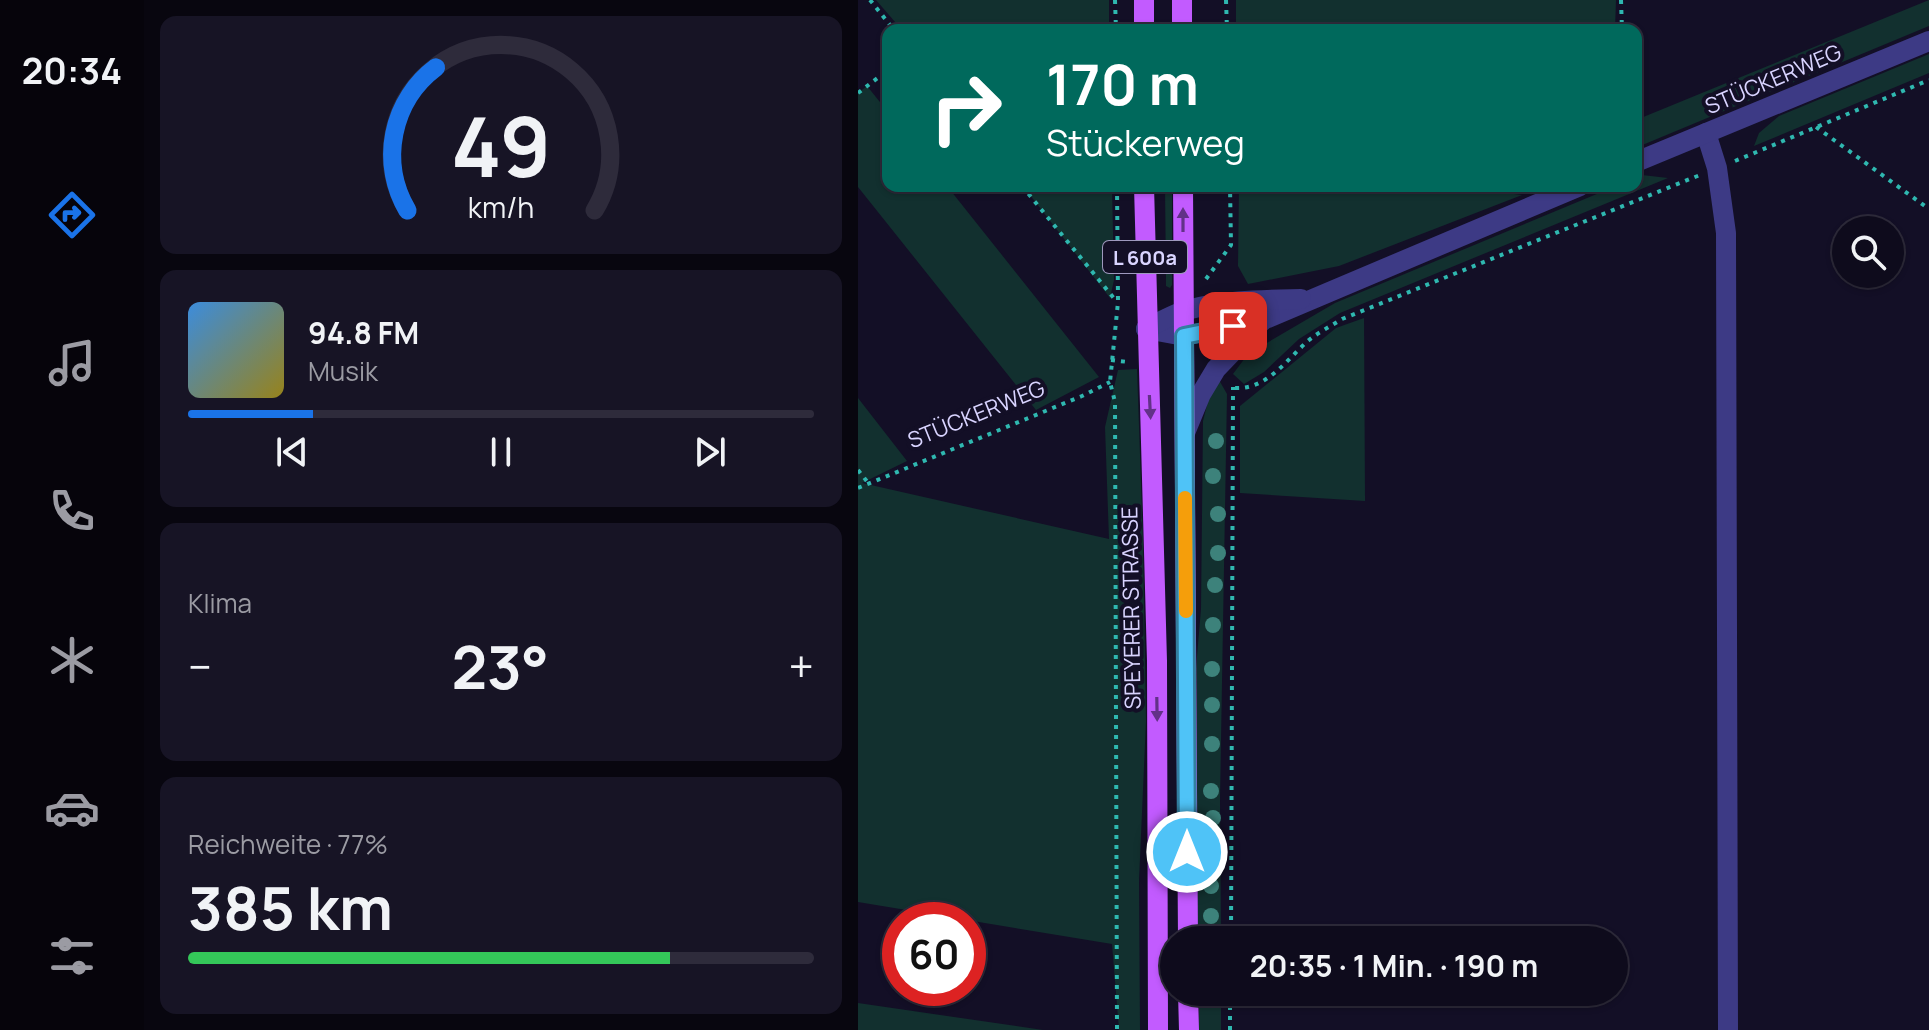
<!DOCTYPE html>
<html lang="de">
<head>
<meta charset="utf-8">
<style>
  :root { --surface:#0e0b1c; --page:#171425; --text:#f1f3f6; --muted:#9b9ba3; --line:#2e2b3b; --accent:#1a73e8 }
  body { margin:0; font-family:Manrope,sans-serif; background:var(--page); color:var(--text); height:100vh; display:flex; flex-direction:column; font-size:30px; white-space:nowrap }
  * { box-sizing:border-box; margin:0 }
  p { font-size:26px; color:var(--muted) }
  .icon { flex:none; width:44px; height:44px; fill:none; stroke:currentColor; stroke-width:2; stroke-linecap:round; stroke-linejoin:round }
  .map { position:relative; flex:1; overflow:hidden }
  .details { display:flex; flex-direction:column; gap:16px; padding:16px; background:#08060f; width:714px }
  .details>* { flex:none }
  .top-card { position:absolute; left:24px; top:24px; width:760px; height:168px; border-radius:16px; box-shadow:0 2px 6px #0004,0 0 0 2px var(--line); background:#00695c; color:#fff; overflow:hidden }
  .controls { position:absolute; left:974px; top:216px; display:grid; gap:16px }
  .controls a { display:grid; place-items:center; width:72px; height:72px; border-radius:50%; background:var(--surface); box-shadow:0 2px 6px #0004,0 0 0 2px var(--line); font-size:40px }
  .speed { position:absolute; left:24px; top:902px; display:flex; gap:16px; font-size:40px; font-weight:700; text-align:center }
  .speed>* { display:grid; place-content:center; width:104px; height:104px; border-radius:50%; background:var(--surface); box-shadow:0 2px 6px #0004,0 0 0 2px var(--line); line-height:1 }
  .speed .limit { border:12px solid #d22; background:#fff; color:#111 }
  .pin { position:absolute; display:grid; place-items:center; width:68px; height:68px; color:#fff; margin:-34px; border-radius:16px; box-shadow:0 4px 12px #0006 }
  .me { position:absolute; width:88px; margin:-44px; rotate:0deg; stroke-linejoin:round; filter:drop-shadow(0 0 6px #0008) }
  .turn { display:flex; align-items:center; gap:28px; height:168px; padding:0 32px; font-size:36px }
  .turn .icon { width:104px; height:104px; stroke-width:2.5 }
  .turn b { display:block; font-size:56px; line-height:68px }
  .big { font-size:60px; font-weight:700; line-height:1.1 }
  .details .card { flex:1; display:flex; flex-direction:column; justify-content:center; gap:12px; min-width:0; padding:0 28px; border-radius:16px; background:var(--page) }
  .details .dial { align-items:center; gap:0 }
  .dial svg { height:208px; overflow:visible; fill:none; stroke:var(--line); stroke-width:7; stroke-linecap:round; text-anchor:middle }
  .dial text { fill:var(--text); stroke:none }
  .song { display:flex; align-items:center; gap:24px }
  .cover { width:96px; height:96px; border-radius:12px; background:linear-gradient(135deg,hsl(210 70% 55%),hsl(50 70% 35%)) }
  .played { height:8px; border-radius:4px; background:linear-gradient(90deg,var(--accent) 20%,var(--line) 20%) }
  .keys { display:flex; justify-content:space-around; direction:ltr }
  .heat { display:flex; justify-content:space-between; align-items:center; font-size:44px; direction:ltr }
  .charge { height:12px; border-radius:6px; background:linear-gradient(90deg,#34c759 77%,var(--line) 0) }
  .trip { position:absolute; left:302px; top:926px; width:468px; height:80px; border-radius:40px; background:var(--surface); box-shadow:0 2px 6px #0004,0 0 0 2px var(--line); font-weight:700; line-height:80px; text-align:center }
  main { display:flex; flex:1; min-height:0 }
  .tab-bar { display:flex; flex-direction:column; width:144px; justify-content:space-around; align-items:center; background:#06040b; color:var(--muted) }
  .tab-bar .icon { width:56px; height:56px }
  .tab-bar .selected { color:var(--accent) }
  .tab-bar b { font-size:36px; color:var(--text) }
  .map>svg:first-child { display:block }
  .green { fill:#12302f }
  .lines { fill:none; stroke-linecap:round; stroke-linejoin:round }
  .path { stroke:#2fb8b0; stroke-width:4; stroke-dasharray:4 6; stroke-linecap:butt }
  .minor { stroke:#3d3a85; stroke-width:20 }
  .major { stroke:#c25bff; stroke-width:20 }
  .tree { fill:#3d827b }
  .oneway { fill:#623188 }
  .route-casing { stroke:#337fa1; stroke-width:20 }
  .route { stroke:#4fc3f7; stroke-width:14 }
  .slow { stroke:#f59e0b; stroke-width:14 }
  .labels { text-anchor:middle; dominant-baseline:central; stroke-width:8; stroke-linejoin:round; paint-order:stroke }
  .shield { fill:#130f26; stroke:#9e99be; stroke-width:2 }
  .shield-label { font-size:20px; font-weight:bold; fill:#d9d4ff }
  .street-label { font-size:22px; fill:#d9d4ff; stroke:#130f26 }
</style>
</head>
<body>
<main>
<nav class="tab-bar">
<b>20:34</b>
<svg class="icon selected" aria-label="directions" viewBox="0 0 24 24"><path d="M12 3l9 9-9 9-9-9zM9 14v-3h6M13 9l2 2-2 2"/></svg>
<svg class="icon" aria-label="music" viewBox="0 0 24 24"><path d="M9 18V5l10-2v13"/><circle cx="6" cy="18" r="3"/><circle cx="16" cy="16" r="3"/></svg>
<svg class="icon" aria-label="phone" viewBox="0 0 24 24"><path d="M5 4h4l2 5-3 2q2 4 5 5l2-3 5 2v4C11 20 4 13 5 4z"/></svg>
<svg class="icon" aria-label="climate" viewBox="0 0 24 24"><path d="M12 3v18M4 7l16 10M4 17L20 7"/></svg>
<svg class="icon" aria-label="car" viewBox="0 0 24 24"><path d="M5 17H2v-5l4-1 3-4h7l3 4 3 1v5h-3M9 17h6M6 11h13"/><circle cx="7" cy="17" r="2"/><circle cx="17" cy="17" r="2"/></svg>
<svg class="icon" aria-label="filters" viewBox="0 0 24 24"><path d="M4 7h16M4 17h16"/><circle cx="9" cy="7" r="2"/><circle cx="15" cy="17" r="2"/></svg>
</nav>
<section class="details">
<div class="card dial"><svg viewBox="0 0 100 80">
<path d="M14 69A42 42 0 1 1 86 69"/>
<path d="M14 69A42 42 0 0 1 25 14" stroke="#1a73e8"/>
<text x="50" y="56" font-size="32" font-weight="700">49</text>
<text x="50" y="72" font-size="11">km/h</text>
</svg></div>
<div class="card">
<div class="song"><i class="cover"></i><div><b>94.8 FM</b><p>Musik</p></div></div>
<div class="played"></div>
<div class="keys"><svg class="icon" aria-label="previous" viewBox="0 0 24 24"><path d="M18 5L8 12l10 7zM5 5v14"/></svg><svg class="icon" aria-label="pause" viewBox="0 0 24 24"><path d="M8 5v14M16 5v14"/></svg><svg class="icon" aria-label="next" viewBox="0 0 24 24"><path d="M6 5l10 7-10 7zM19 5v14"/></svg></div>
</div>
<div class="card"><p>Klima</p>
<div class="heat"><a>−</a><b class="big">23°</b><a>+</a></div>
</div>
<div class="card"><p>Reichweite · 77%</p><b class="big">385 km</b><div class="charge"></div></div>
</section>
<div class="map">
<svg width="1071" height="1030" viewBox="0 0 1071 1030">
  <rect width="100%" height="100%" fill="#130f26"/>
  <g class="green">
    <polygon points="18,0 251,0 251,30 44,30"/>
    <polygon points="378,0 758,0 757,30 378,30"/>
    <polygon points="1071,0 1071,26 782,146 778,134 778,120"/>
    <polygon points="1071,54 1071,73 896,146 901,133 921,116"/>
    <polygon points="9,86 30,112 30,186 89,186 241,377 178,410 0,187 0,93"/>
    <polygon points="784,175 810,178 482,313 441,339 406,372 386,384 375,374 390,354 477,303 758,186 778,186 778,178"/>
    <polygon points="165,186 254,186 256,280 252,298"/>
    <polygon points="307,186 314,186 314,285 312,288 308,286 308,278"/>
    <polygon points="381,186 592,186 664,195 481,266 390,284 380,266"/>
    <polygon points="506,318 507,501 382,493 382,406 478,328"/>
    <polygon points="279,369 285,540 288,721 281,881 282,1030 261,1030 254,944 0,902 0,398 49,461 4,483 251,539 247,427 260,370"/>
    <polygon points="361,380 369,394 362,799 363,940 340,940 338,668 343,609 345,421 351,397"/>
    <rect x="341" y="992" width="22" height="38"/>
    <polygon points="0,1003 185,1030 0,1030"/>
  </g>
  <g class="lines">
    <g class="path">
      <polyline points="12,0 36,30"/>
      <polyline points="257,0 258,30"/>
      <polyline points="368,0 369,30"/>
      <polyline points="763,0 764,30"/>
      <polyline points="0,93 30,70"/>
      <polyline points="958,127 1071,209"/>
      <polyline points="877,161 1071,80"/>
      <polyline points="164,186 259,302"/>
      <polyline points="259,186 260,302 252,382 257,402 259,1030"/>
      <polyline points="348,279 373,245 372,186"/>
      <polyline points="253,360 270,362"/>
      <path d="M377,388C409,390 429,359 451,340C461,332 473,326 484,319L842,175"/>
      <polyline points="0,470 11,484"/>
      <polyline points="0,488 224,396 252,382"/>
      <polyline points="373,940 375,387"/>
      <polyline points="372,1030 372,992"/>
    </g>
    <g class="minor">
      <polyline points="848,133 859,168 868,233 870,1030"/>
      <polyline points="778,162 1071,41"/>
      <polyline points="288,329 326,336 405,320 722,186"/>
      <path d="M288,329C301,322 315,314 329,310C366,300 405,300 443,299"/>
      <polyline points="327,433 343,394 358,369 405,320"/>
    </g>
    <g class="major">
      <polyline points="324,0 324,30"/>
      <polyline points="286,30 286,0"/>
      <polyline points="286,186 299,661 300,1030"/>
      <polyline points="325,186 330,940"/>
      <polyline points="330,992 331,1030"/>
    </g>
  </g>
  <g class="tree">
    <circle cx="358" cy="441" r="8"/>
    <circle cx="355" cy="476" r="8"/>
    <circle cx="360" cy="514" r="8"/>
    <circle cx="360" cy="553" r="8"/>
    <circle cx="357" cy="585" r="8"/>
    <circle cx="355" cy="625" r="8"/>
    <circle cx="354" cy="669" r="8"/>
    <circle cx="354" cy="705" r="8"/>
    <circle cx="354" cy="744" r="8"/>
    <circle cx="353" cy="791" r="8"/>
    <circle cx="355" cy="818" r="8"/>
    <circle cx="354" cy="852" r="8"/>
    <circle cx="353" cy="886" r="8"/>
    <circle cx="353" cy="916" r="8"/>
  </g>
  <defs><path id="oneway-solid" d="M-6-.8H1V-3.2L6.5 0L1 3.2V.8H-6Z" transform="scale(2)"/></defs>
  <g class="oneway">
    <use href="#oneway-solid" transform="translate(325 220) rotate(-90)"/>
    <use href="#oneway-solid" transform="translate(292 407) rotate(87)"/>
    <use href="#oneway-solid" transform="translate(299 709) rotate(89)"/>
  </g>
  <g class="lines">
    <g class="route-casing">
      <polyline id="route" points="329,852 326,336 375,326"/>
    </g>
    <use href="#route" class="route"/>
    <polyline class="slow" points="327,498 328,611"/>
  </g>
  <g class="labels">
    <rect class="shield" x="245" y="241" width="84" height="32" rx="6"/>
    <g class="shield-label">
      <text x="287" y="257">L 600a</text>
    </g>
    <g class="street-label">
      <text transform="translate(915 79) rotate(-23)">STÜCKERWEG</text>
      <text transform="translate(118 414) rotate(-22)">STÜCKERWEG</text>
      <text transform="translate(273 608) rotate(-91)">SPEYERER STRASSE</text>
    </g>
  </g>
</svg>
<div class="controls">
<a><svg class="icon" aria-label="search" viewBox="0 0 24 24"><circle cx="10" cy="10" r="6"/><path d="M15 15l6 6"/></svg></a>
</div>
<div class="speed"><div class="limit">60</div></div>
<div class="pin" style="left:375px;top:326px;background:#d93025"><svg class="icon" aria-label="arrive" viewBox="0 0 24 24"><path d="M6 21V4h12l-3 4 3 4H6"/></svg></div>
<svg class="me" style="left:329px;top:852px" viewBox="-20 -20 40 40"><circle r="17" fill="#4fc3f7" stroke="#fff" stroke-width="3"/><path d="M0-11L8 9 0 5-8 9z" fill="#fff"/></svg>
<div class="trip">20:35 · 1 Min. · 190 m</div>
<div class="top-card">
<div class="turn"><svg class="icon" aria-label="right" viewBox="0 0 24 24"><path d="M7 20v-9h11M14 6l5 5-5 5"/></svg><div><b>170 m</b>Stückerweg</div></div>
</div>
</div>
</main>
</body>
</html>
